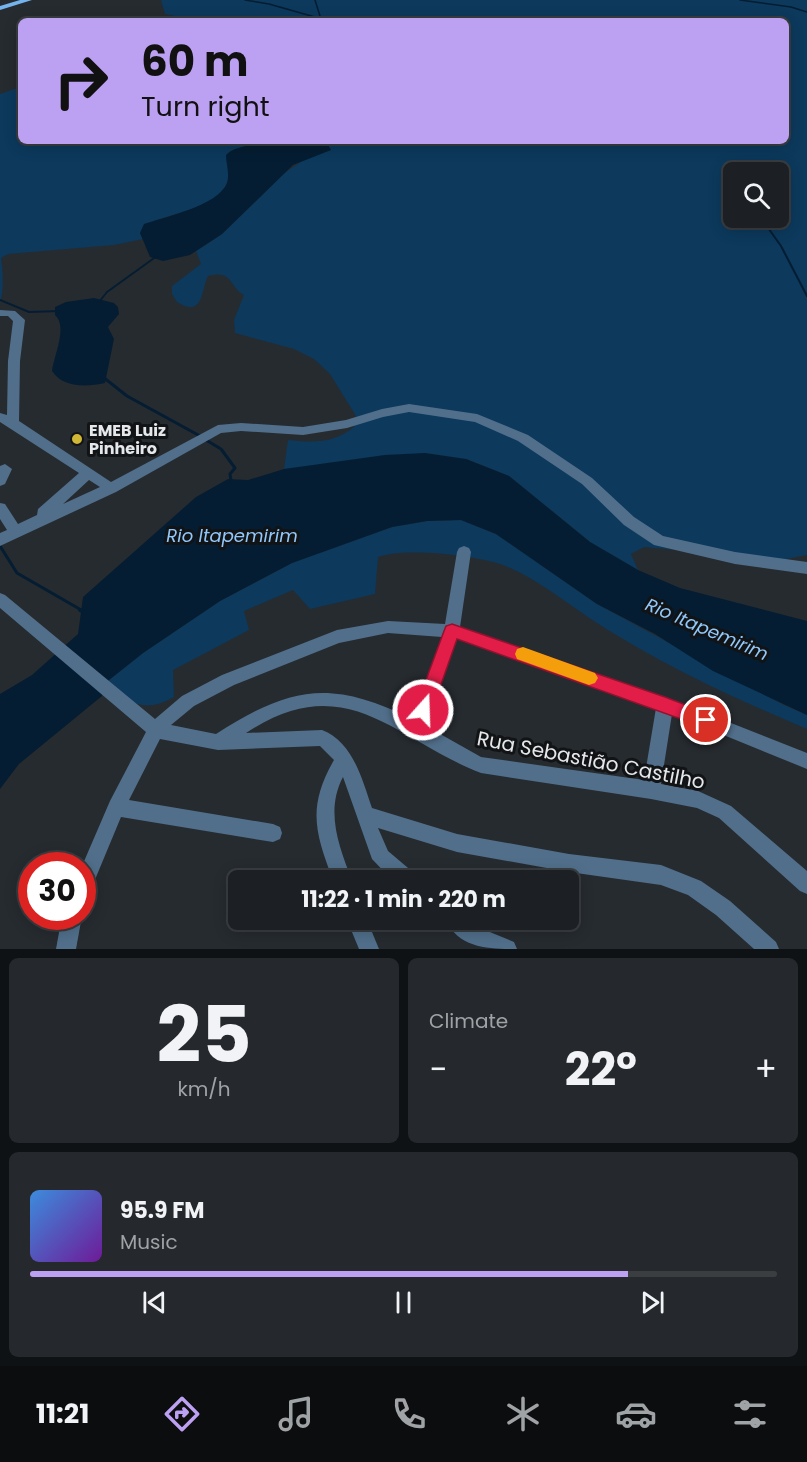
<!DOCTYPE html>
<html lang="en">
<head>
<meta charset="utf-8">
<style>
  :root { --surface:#1c2024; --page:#25282c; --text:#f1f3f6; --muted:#a0a3a6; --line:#3a3e41; --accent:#bca0f2 }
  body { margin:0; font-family:Poppins,sans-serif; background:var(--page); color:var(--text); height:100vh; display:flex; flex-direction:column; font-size:22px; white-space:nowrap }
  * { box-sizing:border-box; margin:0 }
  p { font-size:20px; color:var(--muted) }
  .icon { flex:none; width:33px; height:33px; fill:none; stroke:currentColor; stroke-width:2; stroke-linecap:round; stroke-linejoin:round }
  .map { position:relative; height:949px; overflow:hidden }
  .panel { display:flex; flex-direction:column; gap:9px; padding:9px; background:#0f1214; flex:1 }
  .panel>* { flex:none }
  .top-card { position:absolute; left:18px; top:18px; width:771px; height:126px; border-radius:9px; box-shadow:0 3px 15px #0003,0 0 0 2px var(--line); background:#bca0f2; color:#111; overflow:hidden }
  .buttons { position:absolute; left:723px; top:162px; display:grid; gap:12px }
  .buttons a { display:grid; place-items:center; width:66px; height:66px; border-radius:9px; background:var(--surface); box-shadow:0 3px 15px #0003,0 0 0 2px var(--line); font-size:30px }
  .speed { position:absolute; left:18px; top:852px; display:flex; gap:12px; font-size:30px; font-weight:700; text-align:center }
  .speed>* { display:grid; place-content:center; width:78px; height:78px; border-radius:50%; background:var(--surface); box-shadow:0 3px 15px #0003,0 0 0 2px var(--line); line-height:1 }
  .speed .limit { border:9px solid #d22; background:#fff; color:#111 }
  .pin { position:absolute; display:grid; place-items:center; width:51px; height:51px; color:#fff; margin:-26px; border:3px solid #fff; border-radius:50%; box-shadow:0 2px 6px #0007 }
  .me { position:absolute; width:66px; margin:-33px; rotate:20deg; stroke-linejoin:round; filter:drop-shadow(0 0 4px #0008) }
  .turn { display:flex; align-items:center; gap:21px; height:126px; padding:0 24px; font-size:27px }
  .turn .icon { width:78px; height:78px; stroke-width:2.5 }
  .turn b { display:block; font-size:42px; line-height:51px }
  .big { font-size:45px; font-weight:700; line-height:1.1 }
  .panel .widget { flex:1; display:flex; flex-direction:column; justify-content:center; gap:9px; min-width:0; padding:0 21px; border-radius:9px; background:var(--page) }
  .panel .dial { align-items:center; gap:0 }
  .dial b { font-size:78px; line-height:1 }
  .song { display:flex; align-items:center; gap:18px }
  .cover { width:72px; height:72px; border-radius:9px; background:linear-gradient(135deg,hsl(210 70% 55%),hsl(280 70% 35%)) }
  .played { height:6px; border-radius:3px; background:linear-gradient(90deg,var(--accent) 80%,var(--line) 80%) }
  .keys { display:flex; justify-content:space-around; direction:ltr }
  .heat { display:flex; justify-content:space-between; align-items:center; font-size:33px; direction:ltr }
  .panel .tiles { flex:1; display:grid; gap:9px; grid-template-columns:1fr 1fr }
  .widget:last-child { grid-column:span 2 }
  .trip { position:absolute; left:228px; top:870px; width:351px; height:60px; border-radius:9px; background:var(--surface); box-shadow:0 3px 15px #0003,0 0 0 2px var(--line); font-weight:700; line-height:60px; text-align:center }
  .tab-bar { display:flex; height:96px; justify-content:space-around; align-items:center; background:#0b0d0e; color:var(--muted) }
  .tab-bar .icon { width:42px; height:42px }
  .tab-bar .selected { color:var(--accent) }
  .tab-bar b { font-size:27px; color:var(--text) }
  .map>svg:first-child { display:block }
  .green { fill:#0c395c; fill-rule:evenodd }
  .water { fill:#051d32 }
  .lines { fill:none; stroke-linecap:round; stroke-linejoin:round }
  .stream-far3 { stroke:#051d32; stroke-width:1.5 }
  .stream-far2 { stroke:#051d32; stroke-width:2 }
  .stream-far1 { stroke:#051d32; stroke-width:3 }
  .stream { stroke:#051d32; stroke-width:4 }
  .minor { fill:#516f8b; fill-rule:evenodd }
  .major { fill:#74b3ed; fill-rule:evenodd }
  .route { fill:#e11d48; stroke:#92132f; stroke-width:1.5 }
  .slow { fill:#f59e0b }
  .poi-dot { fill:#d1b736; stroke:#111315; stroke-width:2 }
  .labels { text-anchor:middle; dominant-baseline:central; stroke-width:6; stroke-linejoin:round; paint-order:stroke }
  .poi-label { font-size:16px; font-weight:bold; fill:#e5e8eb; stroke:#111315; text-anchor:start }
  .water-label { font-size:18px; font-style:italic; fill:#91c8fc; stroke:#111315 }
  .near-street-label { font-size:20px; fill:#e5e8eb; stroke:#111315 }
</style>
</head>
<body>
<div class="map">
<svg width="807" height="949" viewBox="0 0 807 949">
  <rect width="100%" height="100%" fill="#262b30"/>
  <g class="green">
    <path d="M161,0H807V555L755,565L689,551L644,547L631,554L638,570L590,542L509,476L466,459L284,469L288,440C314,443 334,443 354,427L356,416L330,374L314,359L294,349L235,333L234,320L244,295C229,287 233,269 208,276C201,289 204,319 177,302L172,294V286L201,264L196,251L222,234L283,174L305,159L318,141C289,141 258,141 230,151C226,163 232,177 225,187C210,209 177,212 155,221C149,223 145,229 140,233L143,239L114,245L8,254L1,258C3,270 4,293 0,302V94L21,87V141H786V21H182L180,17L165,14ZM734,172H778V218H734Z"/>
    <path d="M461,520L496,534L597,604L782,704L807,715V729C738,700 671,669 608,630C573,609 541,580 503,565C476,555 404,547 378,557L375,594L310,609L293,590L244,611L249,630L173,670L174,697C142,715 130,701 104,684L143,653L220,601L292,563L392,527L427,521Z"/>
  </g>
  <g class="water">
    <path d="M318,141L327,143L331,150L293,165L222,234L190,255L163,261L150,257L140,233L144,224C164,217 218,206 227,183C230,174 226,164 226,155C239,140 298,141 318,141Z"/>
    <path d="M94,298L114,303L118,307L119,314L108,327L114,339L105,383C87,387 63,388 52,371C54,355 68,327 55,315V307L66,302Z"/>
    <polygon points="425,453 466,459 509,476 590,542 638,570 680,588 807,621 807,715 713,671 655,634 597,604 496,534 461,520 427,521 392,527 292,563 220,601 143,653 104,684 102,696 19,764 0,789 0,694 32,675 78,634 83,597 196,497 228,479 248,480 284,469 385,455"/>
  </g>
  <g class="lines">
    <g class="stream-far3">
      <polyline points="245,0 269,4 329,21"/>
      <polyline points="315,0 320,16"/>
      <polyline points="740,0 791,7 807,12"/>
    </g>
    <g class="stream-far2">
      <polyline points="761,218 781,246 807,296"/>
      <polyline points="0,300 29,312 60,311"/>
      <polyline points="99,302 107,292 157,256"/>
    </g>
    <g class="stream-far1">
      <polyline points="103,377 127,396 200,436"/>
      <polyline points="206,440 221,449 235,468 230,474 231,481"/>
      <polyline points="0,546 17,573 83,611"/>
    </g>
    <polyline class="stream" points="80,610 84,612"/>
    <g class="minor">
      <path d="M0,310L15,311L25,320L20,361L19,421L111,482L218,425L241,423L303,427L346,420L382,409L409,404L477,414L528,435L592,478L634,517L663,536L735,552L807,562V574L735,564L654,545L624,525L582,484L518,441L475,422L409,412L383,417L347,428L303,435L241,431L221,433L116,492L0,546V533L7,530L0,519V503L5,504L18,524L37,515L38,509L79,473L0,422V413L7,415L8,361L13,321L8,316H0ZM89,480L100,487L63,504Z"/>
      <polygon points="5,464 12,469 5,484 0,486 0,466"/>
      <path d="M464,546L469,548L471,552L460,627L665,697L807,753V769L672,714L661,784L698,791L731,806L807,871V894L800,891L719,818L697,808L651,799L481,773C393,739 347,667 246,733L322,730C353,742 362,779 372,808L457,834L569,854L661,865L701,881L730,901L776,942L779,949H754L716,915L688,895L661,885L569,872L457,852L378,828L388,851L414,873L417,880H392L372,859L343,777C325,811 339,847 352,880H333C315,832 307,807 334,760L320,746L218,750L160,739L129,800L273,824L280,827L282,833L280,839L273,842L121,817L89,894L82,896V866L110,801L146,732L0,608V593L5,595L155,719L182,696L222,675L337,630L388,621L445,624L457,552L459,548ZM388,633L442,637L412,719C331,679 291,686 216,734L171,725L194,706L234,685L339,643ZM457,639L656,708L644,780L481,757L426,726Z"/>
      <polygon points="62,916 82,916 76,949 56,949"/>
      <polygon points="347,920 367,920 379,949 359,949"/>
      <path d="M446,920H470L480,928L514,942L517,949C490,949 459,949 446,920Z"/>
    </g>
    <polygon class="major" points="20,0 32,0 0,10 0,6"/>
  </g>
  <polygon class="route" points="452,624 665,697 712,715 714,720 712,726 706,728 457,639 432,710 429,715 423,718 417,715 415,710 444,631 446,626"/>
  <polygon class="slow" points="523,647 595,673 598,678 595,683 589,685 517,659 515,654 517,649"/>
  <circle class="poi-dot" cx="77" cy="439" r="6"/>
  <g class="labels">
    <g class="poi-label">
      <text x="89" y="430">EMEB Luiz<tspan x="89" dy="18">Pinheiro</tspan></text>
    </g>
    <g class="water-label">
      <text x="232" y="535">Rio Itapemirim</text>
      <text transform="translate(707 629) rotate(23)">Rio Itapemirim</text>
    </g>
    <g class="near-street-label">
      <text transform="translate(591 760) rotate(11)">Rua Sebastião Castilho</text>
    </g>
  </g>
</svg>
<div class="buttons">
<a><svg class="icon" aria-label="search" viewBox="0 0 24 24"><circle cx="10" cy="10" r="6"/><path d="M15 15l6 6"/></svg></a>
</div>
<div class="speed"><div class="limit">30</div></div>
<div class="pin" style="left:706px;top:720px;background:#d93025"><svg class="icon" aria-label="arrive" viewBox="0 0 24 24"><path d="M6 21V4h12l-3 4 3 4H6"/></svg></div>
<svg class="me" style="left:423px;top:710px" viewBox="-20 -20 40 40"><circle r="17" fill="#e11d48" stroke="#fff" stroke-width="3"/><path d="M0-11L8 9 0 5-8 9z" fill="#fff"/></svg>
<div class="trip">11:22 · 1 min · 220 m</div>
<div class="top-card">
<div class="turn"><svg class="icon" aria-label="right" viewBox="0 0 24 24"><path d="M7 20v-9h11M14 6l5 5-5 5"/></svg><div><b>60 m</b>Turn right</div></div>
</div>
</div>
<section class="panel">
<div class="tiles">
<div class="widget dial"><b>25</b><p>km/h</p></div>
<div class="widget"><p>Climate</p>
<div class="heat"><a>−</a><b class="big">22°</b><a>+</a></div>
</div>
<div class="widget">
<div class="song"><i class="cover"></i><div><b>95.9 FM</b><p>Music</p></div></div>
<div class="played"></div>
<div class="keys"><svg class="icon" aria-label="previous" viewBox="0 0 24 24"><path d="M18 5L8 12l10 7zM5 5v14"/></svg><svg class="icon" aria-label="pause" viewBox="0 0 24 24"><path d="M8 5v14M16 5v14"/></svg><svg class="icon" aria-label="next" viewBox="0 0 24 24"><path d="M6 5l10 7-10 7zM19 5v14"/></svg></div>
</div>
</div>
</section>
<nav class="tab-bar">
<b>11:21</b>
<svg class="icon selected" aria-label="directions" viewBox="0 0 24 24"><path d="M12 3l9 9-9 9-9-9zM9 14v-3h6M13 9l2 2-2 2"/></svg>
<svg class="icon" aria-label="music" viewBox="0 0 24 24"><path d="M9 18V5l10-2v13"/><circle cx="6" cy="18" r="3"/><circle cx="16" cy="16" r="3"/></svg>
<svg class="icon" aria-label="phone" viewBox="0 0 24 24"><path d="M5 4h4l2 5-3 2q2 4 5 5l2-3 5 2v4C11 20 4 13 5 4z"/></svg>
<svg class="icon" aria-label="climate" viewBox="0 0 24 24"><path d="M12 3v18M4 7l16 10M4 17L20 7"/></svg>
<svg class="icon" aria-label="car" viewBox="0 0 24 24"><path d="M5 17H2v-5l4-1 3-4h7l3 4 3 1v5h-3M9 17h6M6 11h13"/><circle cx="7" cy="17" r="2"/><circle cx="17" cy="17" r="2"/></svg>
<svg class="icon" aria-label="filters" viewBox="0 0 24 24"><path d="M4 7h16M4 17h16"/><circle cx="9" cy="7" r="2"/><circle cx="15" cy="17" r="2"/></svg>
</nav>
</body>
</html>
